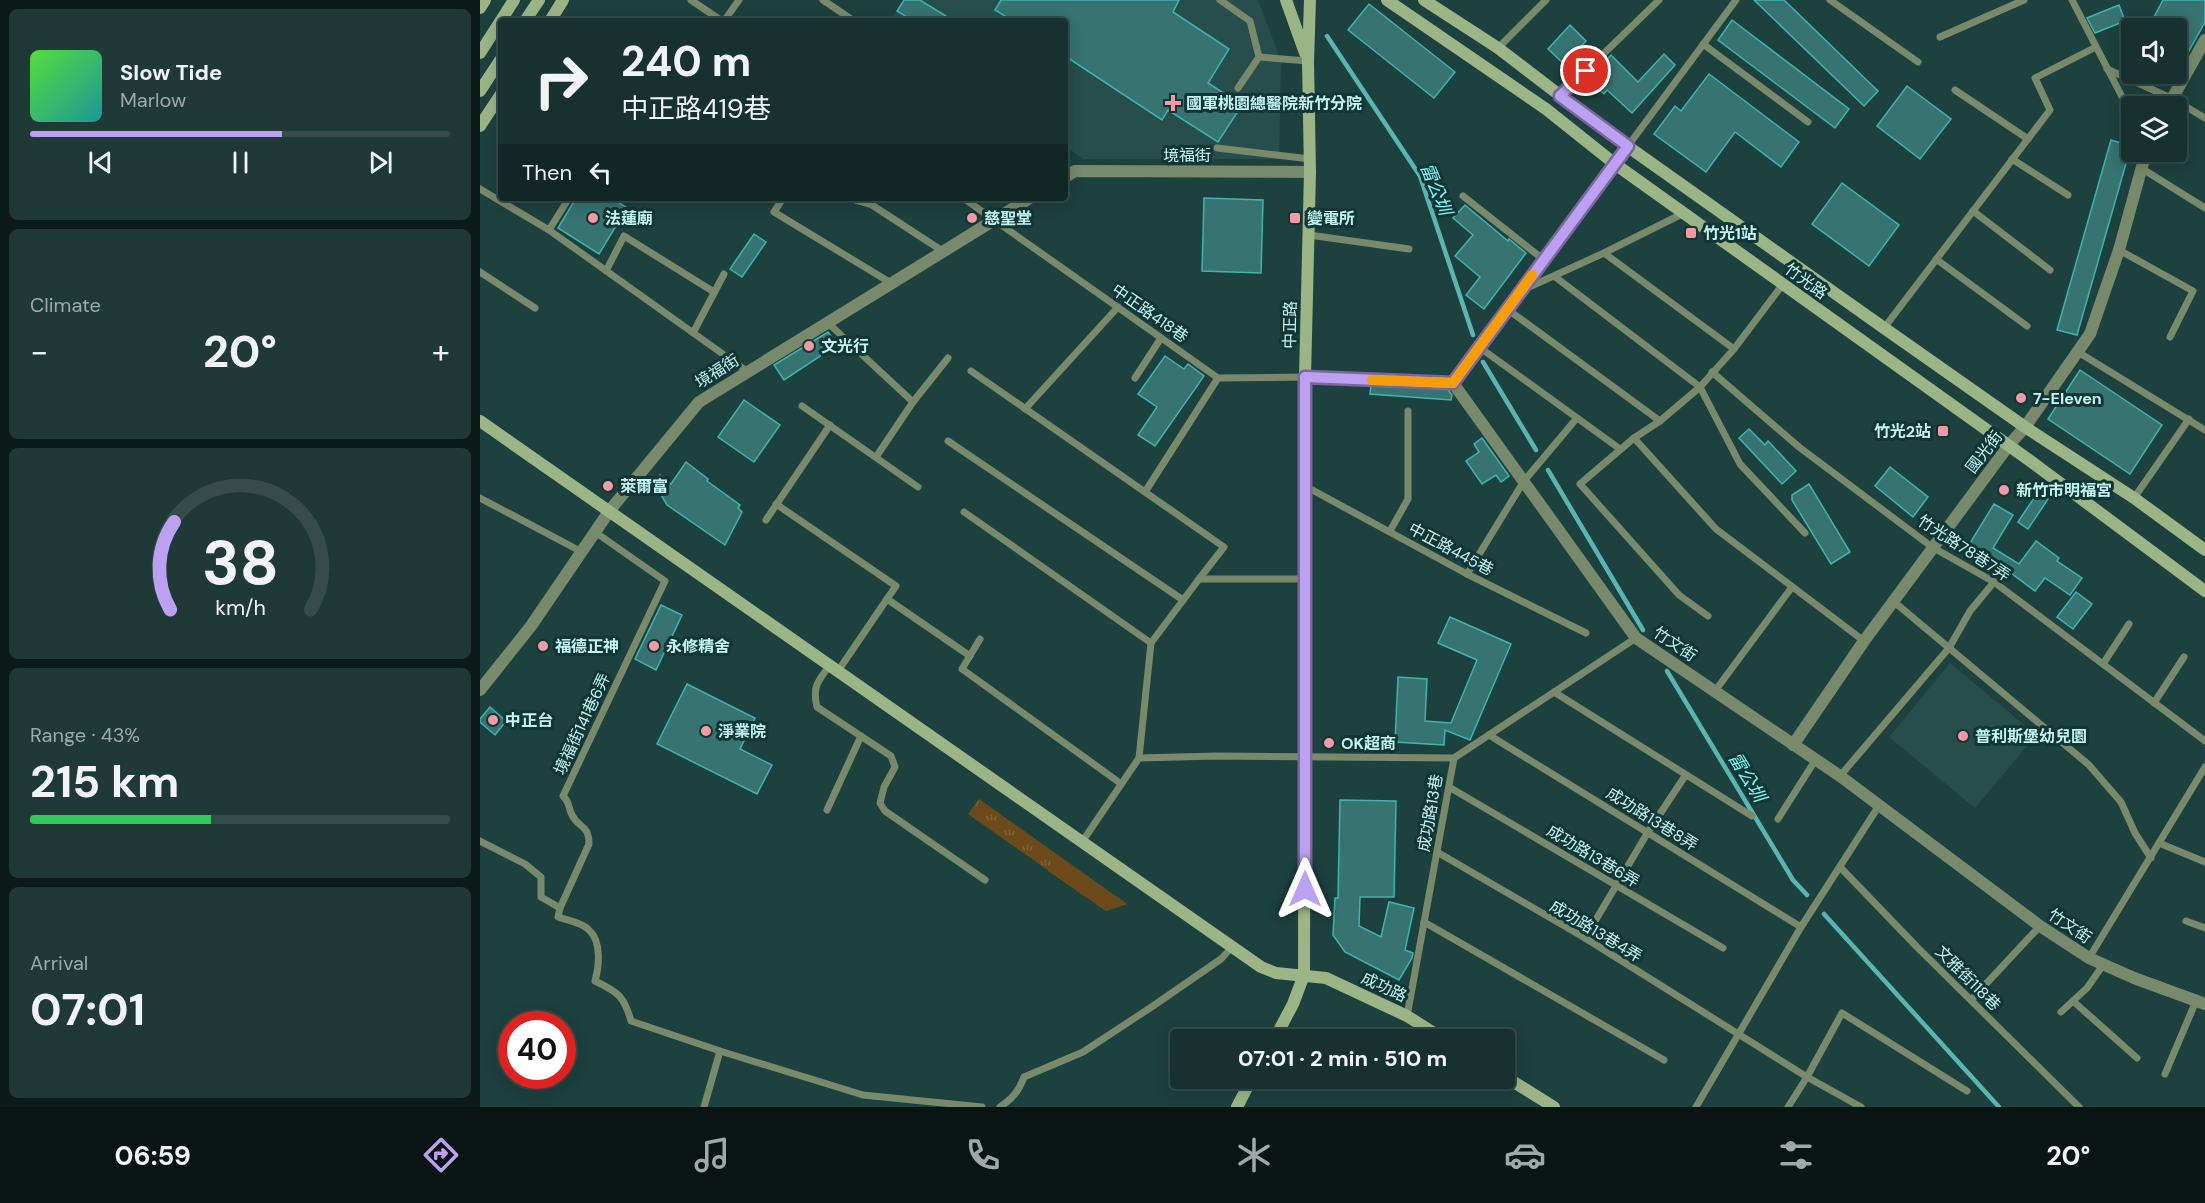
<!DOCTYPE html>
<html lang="en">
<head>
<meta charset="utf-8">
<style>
  :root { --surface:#16312f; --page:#1f3937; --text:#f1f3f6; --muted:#9ea9aa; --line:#354c4b; --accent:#bca0f2 }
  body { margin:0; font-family:"DM Sans","Noto Sans TC",sans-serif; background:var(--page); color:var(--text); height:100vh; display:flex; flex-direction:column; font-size:22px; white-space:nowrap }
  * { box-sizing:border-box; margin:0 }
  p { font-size:20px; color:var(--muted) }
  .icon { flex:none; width:33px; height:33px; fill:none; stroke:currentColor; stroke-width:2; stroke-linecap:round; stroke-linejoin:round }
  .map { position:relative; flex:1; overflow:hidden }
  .side { display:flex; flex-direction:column; gap:9px; padding:9px; background:#0c1b1a; width:480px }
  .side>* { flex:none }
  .hud { position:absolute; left:18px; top:18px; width:570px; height:183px; border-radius:6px; box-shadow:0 3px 15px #0003,0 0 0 2px var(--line); background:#16312f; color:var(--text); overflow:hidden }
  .controls { position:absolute; left:1641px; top:18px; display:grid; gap:12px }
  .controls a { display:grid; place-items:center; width:66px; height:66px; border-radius:6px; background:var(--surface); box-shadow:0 3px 15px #0003,0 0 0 2px var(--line); font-size:30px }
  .speed { position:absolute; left:18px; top:1011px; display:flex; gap:12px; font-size:30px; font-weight:700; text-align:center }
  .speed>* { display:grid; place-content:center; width:78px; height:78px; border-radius:50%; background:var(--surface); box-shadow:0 3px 15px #0003,0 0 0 2px var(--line); line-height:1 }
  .speed .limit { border:9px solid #d22; background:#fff; color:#111 }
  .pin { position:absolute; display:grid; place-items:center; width:51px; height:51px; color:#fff; margin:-26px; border:3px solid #fff; border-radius:50%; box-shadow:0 2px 6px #0007 }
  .me { position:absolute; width:66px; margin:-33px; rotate:0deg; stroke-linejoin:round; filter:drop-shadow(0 0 4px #0008) }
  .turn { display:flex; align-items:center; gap:21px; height:126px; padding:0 24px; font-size:27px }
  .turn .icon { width:78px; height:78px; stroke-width:2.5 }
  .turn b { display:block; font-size:42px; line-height:51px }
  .then { display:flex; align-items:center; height:57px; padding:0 24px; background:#0003; gap:12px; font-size:22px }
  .big { font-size:45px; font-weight:700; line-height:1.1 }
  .side .tile { flex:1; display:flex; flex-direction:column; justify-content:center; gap:9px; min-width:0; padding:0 21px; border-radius:9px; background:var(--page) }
  .side .dial { align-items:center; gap:0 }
  .dial svg { height:156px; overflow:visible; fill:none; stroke:var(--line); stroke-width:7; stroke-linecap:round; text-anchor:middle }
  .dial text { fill:var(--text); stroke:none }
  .song { display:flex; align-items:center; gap:18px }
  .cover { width:72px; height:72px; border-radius:9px; background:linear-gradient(135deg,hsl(110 70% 55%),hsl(180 70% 35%)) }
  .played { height:6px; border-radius:3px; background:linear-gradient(90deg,var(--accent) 60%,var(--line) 60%) }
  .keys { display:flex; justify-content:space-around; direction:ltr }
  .heat { display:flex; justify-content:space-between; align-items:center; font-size:33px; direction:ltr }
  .charge { height:9px; border-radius:4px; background:linear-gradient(90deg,#34c759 43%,var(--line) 0) }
  .trip { position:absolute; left:690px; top:1029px; width:345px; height:60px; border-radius:6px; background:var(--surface); box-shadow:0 3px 15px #0003,0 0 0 2px var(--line); font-weight:700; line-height:60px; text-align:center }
  .dock { display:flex; height:96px; justify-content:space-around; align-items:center; background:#091413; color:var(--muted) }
  .dock .icon { width:42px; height:42px }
  .dock .on { color:var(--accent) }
  .dock b { font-size:27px; color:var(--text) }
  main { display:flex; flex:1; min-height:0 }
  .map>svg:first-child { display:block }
  .built { fill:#274e4d }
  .park { fill:url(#park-tufts) }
  .pitch { fill:#6c4a1a }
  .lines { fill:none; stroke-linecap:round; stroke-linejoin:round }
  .stream { stroke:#59b5b2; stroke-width:4.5 }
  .building { fill:#367371; stroke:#3fb4b0; stroke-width:1.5 }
  .lane { stroke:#78896c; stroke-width:7 }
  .street { stroke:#78896c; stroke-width:12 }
  .secondary { stroke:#9bb587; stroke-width:12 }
  .route-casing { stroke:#7a689d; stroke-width:15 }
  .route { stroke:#bca0f2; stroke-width:10 }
  .slow { stroke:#f59e0b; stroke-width:10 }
  .poi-dot { fill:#f49aa5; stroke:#123635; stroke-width:2 }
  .labels { text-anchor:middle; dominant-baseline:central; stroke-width:6; stroke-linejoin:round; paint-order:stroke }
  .poi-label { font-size:16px; font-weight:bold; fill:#c3f5f2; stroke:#123635; text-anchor:start }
  .street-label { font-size:16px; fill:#c3f5f2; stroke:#123635 }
  .water-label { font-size:18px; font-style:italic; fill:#7bf9f4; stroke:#123635 }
</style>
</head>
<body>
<main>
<section class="side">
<div class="tile">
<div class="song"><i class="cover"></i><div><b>Slow Tide</b><p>Marlow</p></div></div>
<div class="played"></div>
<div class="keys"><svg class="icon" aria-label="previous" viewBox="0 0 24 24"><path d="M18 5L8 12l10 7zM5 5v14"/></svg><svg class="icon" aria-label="pause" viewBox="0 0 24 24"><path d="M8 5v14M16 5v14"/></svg><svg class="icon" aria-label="next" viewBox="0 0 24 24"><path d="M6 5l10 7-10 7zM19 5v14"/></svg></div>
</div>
<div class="tile"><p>Climate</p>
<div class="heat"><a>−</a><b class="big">20°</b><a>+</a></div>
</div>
<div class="tile dial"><svg viewBox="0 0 100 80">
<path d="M14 69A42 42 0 1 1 86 69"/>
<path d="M14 69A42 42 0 0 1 16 24" stroke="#bca0f2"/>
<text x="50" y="56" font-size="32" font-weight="700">38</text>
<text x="50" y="72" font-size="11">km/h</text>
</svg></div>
<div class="tile"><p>Range · 43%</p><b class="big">215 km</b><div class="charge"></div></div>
<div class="tile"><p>Arrival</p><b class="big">07:01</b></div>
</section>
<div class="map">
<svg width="1725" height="1107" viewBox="0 0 1725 1107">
  <defs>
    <pattern id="park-tufts" width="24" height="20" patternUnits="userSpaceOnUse" patternTransform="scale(1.5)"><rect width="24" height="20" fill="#6c4a1a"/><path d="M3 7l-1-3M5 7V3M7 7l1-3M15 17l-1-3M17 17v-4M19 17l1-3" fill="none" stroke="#7f653c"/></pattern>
  </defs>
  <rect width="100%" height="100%" fill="#1d413f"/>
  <g class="built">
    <polygon points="424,0 778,0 801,61 799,159 603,159 585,146 585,21 414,21 411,19"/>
    <polygon points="1470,663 1556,735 1495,808 1409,737"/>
  </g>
  <polygon class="park" points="499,799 647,904 626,911 488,814"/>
  <polygon class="pitch" points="578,856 647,904 626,911 568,871"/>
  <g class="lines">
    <g class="stream">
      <polyline points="847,36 940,176 993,335"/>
      <polyline points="1003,362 1056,450"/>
      <polyline points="1068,470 1163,630"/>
      <polyline points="1187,671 1313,880 1327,895"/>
      <polyline points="1344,914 1519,1107"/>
    </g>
  </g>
  <g class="building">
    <polygon points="424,0 440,0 474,21 425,21 427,17 417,11"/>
    <polygon points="521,0 699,0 693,12 749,49 728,83 762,105 738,142 688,110 682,120 585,56 585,21 533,21 515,10"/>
    <polygon points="1274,0 1304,0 1398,91 1384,106"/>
    <polygon points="1683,0 1725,0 1725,22 1696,74 1696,28 1668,28"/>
    <polygon points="889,4 975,72 954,98 868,30"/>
    <polygon points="1639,5 1645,21 1615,33 1607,18"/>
    <polygon points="1252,20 1369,109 1355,128 1238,40"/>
    <polygon points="1090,25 1106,41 1084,64 1068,49"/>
    <polygon points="1184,54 1195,65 1152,113 1127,90 1124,94 1108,79 1131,55 1158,82"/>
    <polygon points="1229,74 1319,142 1301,167 1255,132 1226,172 1174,134 1195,106 1201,111"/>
    <polygon points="1427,86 1471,119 1440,159 1397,126"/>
    <polygon points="1631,140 1651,146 1597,335 1577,330"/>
    <polygon points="1362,183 1419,225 1389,266 1332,224"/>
    <polygon points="96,198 132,198 147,208 144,213 158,212 161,216 161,220 156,224 142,216 119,254 78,228"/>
    <polygon points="724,198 783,200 781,273 722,271"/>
    <polygon points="985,205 1028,241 1029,239 1046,253 1004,309 986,295 1000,277 975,256 993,235 973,218"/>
    <polygon points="274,234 286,242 262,277 250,269"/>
    <polygon points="348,332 357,345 304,380 294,365"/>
    <polygon points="685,356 704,369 708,364 724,376 675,446 658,435 677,407 658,394"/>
    <polygon points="1600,370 1682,425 1650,474 1568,419"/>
    <polygon points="891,385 967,388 972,395 971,400 890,394"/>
    <polygon points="264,400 300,425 274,462 238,437"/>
    <polygon points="1269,429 1285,445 1288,441 1316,471 1302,484 1259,438"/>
    <polygon points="1002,438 1029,476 1021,482 1016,475 1002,484 986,461 999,452 994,444"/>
    <polygon points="206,462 228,479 227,481 260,505 258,508 262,512 245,545 187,505 174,483 180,475 191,484"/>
    <polygon points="1410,467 1448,497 1433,517 1395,486"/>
    <polygon points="1329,484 1370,552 1351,564 1312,500 1312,495"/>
    <polygon points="1558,492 1568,499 1548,529 1538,522"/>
    <polygon points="1514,504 1533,515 1513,548 1539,564 1556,541 1579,558 1577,561 1602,578 1590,595 1565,578 1555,591 1520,565 1518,568 1487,548"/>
    <polygon points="1596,592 1612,604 1593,629 1577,617"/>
    <polygon points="181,605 202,615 176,670 155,659"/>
    <polygon points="970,617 1031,644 990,740 965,730 964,745 915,742 918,677 947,679 945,721 971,723 997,660 958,643"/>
    <polygon points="207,684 275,718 260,749 292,765 277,794 177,744"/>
    <polygon points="10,707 26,721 15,735 0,722 0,719"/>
    <polygon points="860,800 916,801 914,897 880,897 879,926 901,937 909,902 934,908 925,950 933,953 932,958 919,980 865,952 853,935 855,898 858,898"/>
  </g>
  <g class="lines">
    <g class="lane">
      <polyline points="211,0 242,21"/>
      <polyline points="343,0 374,21"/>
      <polyline points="740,0 770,21 779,57 828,61"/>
      <polyline points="1350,0 1438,62"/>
      <polyline points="1592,0 1652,116"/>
      <polyline points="244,21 259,0"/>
      <polyline points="1460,37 1544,0"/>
      <polyline points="1223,44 1328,122"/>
      <polyline points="1018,48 1066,0"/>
      <polyline points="1627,69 1693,99 1725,118"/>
      <polyline points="758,88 779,57"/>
      <polyline points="1475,90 1548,139"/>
      <polyline points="1080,96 1179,0"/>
      <polyline points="1148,146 1256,0"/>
      <polyline points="737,148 830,159"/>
      <polyline points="1532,159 1588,195"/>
      <polyline points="1661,168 1725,208"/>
      <polyline points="0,189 69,230 268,372"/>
      <polyline points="983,196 1064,260"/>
      <polyline points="303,198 294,212 411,283"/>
      <polyline points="368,198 392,205 464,252"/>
      <polyline points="483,198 738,378 825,377 973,383"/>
      <polyline points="1493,211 1570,270"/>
      <polyline points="69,230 89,198"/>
      <polyline points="829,235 929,249"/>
      <polyline points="1639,250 1713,291 1690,337"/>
      <polyline points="1124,253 1254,349"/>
      <polyline points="1456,259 1547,326"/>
      <polyline points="126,271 144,236 234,292"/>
      <polyline points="0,272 55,308"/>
      <polyline points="1074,276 1220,387 1260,464 1325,533"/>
      <polyline points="1047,288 1124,253 1204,213"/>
      <polyline points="1027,309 1180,421"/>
      <polyline points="348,323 433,402"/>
      <polyline points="1404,328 1570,110 1555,78 1616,47"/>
      <polyline points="213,333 244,274"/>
      <polyline points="999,347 1140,449"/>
      <polyline points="1598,352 1725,430"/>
      <polyline points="491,371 744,547 719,579"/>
      <polyline points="1232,372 1319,447 1452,547 1514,582 1725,741"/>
      <polyline points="655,378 681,338"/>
      <polyline points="322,406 438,487"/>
      <polyline points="545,409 638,307"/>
      <polyline points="1154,438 1236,529 1384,641"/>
      <polyline points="468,441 703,600"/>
      <polyline points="396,457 433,402 468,358"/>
      <polyline points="825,486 987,574 1106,633"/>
      <polyline points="665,492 738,378"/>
      <polyline points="0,498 102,552"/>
      <polyline points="1654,498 1709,419"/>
      <polyline points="296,504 416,586 407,599 490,656"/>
      <polyline points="484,512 671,643"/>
      <polyline points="286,520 350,425"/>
      <polyline points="910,531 928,499 928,411"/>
      <polyline points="987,574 1044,481 1097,418"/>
      <polyline points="1413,601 1609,765 1641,802 1655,833 1671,858"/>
      <polyline points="1228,616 1199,595 1100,484 1154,438 1180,421 1220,387 1254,349 1303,284"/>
      <polyline points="500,639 482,669 640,783"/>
      <polyline points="1623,664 1649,624"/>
      <path d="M350,665C338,681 332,687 337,707L411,756L415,767L404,787L400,803L405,811L505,880"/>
      <polyline points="358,671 407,599"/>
      <polyline points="1235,691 1312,587"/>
      <polyline points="1074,692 1272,816"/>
      <polyline points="1674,703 1704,657"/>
      <polyline points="1009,735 1321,927"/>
      <polyline points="659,758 671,643 719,579 825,579"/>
      <polyline points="1360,776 1469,648 1490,611 1514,582"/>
      <polyline points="969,787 1243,948"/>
      <polyline points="347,810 381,736"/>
      <polyline points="1298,819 1336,759"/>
      <path d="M0,841L45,864L61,877V897L80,908L78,917C87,920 103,923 109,930C122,942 119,967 115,981C138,992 144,996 151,1021L240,1051L383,1095L502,1107"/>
      <polyline points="602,842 659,758 737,756 974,758"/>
      <polyline points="1679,843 1725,862"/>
      <polyline points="957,852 1105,938 1327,1077 1381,1107"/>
      <polyline points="1360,867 1437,947 1599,1107"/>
      <path d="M80,908L109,844C109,824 98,828 92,815C88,808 90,802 83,796L185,581L115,532"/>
      <polyline points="1706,921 1725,928"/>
      <polyline points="944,922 1184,1060"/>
      <polyline points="1105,938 1168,832 1205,776"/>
      <polyline points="1609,958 1725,767"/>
      <polyline points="1491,1000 1560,926"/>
      <polyline points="1593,1001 1657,1058"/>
      <polyline points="1581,1012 1607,988 1623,965"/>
      <polyline points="927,1016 974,758 1156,638"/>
      <polyline points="1685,1074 1716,1001"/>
      <polyline points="224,1107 240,1051"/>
      <path d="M520,1107C532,1099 539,1091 544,1077L603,1052L673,1006L741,959L752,947"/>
      <polyline points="1216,1107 1321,927 1400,804"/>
      <polyline points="1308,1107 1327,1077 1362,1013 1487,1091"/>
    </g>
    <g class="street">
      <polyline points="1688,106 1725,40"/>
      <polyline points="1148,146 973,383 1156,638 1360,776 1560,926 1609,958 1654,978 1725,1004"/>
      <polyline points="585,177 595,171 830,172"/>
      <polyline points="0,690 51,626 130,510 219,402 550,198"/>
      <polyline points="1313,745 1384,641 1529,445 1545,427 1610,334 1639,250 1666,152"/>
    </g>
    <g class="secondary">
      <polyline points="806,0 825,53"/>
      <polyline points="907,0 1066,109 1135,164 1549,460 1725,591"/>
      <polyline points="944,0 1018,48 1133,136 1404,328 1545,427 1654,498 1725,550"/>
      <polyline points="0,8 5,0"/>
      <polyline points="45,21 59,0"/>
      <polyline points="70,21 83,0"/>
      <polyline points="0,53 34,0"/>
      <polyline points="0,91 21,59"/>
      <polyline points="0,126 21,94"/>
      <polyline points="0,421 781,967 796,973 846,978 927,1016 965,1040"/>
      <polyline points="794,1040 813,1004 824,975 825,377 830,172 828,61 830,0"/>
      <polyline points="1024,1076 1074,1107"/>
      <polyline points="757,1107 772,1078"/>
    </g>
  </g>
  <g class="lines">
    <g class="route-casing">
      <polyline id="route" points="825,889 825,377 973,383 1148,146 1080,96 1106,71"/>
    </g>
    <use href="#route" class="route"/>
    <polyline class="slow" points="892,380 973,383 1052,275"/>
  </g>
  <g class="poi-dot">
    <path d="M690 94h6v6h6v6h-6v6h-6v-6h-6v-6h6z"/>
    <circle cx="113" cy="218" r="6"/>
    <circle cx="492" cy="218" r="6"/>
    <rect x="809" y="212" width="12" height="12" rx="3"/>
    <rect x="1205" y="227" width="12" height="12" rx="3"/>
    <circle cx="329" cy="346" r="6"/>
    <circle cx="1541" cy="398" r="6"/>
    <rect x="1457" y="425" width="12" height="12" rx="3"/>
    <circle cx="128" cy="486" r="6"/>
    <circle cx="1524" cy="490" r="6"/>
    <circle cx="63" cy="646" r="6"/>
    <circle cx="174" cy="646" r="6"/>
    <circle cx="13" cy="720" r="6"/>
    <circle cx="226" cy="731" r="6"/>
    <circle cx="1483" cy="736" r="6"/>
    <circle cx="849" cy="743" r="6"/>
  </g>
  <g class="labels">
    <g class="poi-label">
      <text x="706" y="103">國軍桃園總醫院新竹分院</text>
      <text x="125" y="218">法蓮廟</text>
      <text x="504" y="218">慈聖堂</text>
      <text x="827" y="218">變電所</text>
      <text x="1223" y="233">竹光1站</text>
      <text x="341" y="346">文光行</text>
      <text x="1553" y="398">7-Eleven</text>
      <text x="1451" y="431" text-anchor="end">竹光2站</text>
      <text x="140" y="486">萊爾富</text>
      <text x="1536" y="490">新竹市明福宮</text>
      <text x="75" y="646">福德正神</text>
      <text x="186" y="646">永修精舍</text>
      <text x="25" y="720">中正台</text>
      <text x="238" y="731">淨業院</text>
      <text x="1495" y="736">普利斯堡幼兒園</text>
      <text x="861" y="743">OK超商</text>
    </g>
    <g class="street-label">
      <text x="707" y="155">境福街</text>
      <text transform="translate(1326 281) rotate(36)">竹光路</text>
      <text transform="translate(670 313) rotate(35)">中正路418巷</text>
      <text transform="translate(810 325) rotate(-89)">中正路</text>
      <text transform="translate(237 371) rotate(-32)">境福街</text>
      <text transform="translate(1504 452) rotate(-52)">國光街</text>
      <text transform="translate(1484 548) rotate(33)">竹光路78巷7弄</text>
      <text transform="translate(971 549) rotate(28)">中正路445巷</text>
      <text transform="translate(1195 644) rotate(34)">竹文街</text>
      <text transform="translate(102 724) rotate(-65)">境福街141巷6弄</text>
      <text transform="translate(950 813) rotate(-80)">成功路13巷</text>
      <text transform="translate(1172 819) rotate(32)">成功路13巷8弄</text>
      <text transform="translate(1113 856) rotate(31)">成功路13巷6弄</text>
      <text transform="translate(1590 926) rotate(34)">竹文街</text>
      <text transform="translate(1116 931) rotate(31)">成功路13巷4弄</text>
      <text transform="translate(1488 978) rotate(45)">文雅街118巷</text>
      <text transform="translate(904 987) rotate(25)">成功路</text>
    </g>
    <g class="water-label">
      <text transform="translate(956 189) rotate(68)">雷公圳</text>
      <text transform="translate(1267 777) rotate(59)">雷公圳</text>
    </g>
  </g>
</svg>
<div class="controls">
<a><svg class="icon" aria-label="sound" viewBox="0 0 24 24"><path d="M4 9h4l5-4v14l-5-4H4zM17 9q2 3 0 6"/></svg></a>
<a><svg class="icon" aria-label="layers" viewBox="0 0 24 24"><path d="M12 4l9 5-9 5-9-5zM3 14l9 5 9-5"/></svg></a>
</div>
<div class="speed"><div class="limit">40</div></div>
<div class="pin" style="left:1106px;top:71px;background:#d93025"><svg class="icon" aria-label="arrive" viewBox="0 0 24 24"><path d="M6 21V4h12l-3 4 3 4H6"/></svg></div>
<svg class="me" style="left:825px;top:889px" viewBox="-20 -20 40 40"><path d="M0-17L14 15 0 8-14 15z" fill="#bca0f2" stroke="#fff" stroke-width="4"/></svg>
<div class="trip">07:01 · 2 min · 510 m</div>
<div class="hud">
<div class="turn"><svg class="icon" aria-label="right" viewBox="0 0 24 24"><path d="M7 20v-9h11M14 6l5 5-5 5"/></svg><div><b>240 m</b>中正路419巷</div></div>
<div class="then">Then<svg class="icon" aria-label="left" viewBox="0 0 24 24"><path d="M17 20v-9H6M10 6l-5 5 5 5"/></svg></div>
</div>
</div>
</main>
<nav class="dock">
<b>06:59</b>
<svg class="icon on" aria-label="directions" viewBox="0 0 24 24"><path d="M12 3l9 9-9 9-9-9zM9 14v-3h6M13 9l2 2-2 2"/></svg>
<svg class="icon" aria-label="music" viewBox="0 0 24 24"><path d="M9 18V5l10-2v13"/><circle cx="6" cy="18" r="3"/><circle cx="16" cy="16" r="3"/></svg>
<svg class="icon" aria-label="phone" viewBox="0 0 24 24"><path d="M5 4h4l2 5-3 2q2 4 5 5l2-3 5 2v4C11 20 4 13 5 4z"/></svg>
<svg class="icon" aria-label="climate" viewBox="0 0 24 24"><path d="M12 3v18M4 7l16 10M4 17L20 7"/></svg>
<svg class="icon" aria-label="car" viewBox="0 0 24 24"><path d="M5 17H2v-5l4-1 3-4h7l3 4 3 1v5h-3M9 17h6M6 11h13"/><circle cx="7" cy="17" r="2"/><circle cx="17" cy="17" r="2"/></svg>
<svg class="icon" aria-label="filters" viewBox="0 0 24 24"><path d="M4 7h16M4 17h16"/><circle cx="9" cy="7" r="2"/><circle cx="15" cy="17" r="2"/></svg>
<b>20°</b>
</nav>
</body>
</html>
